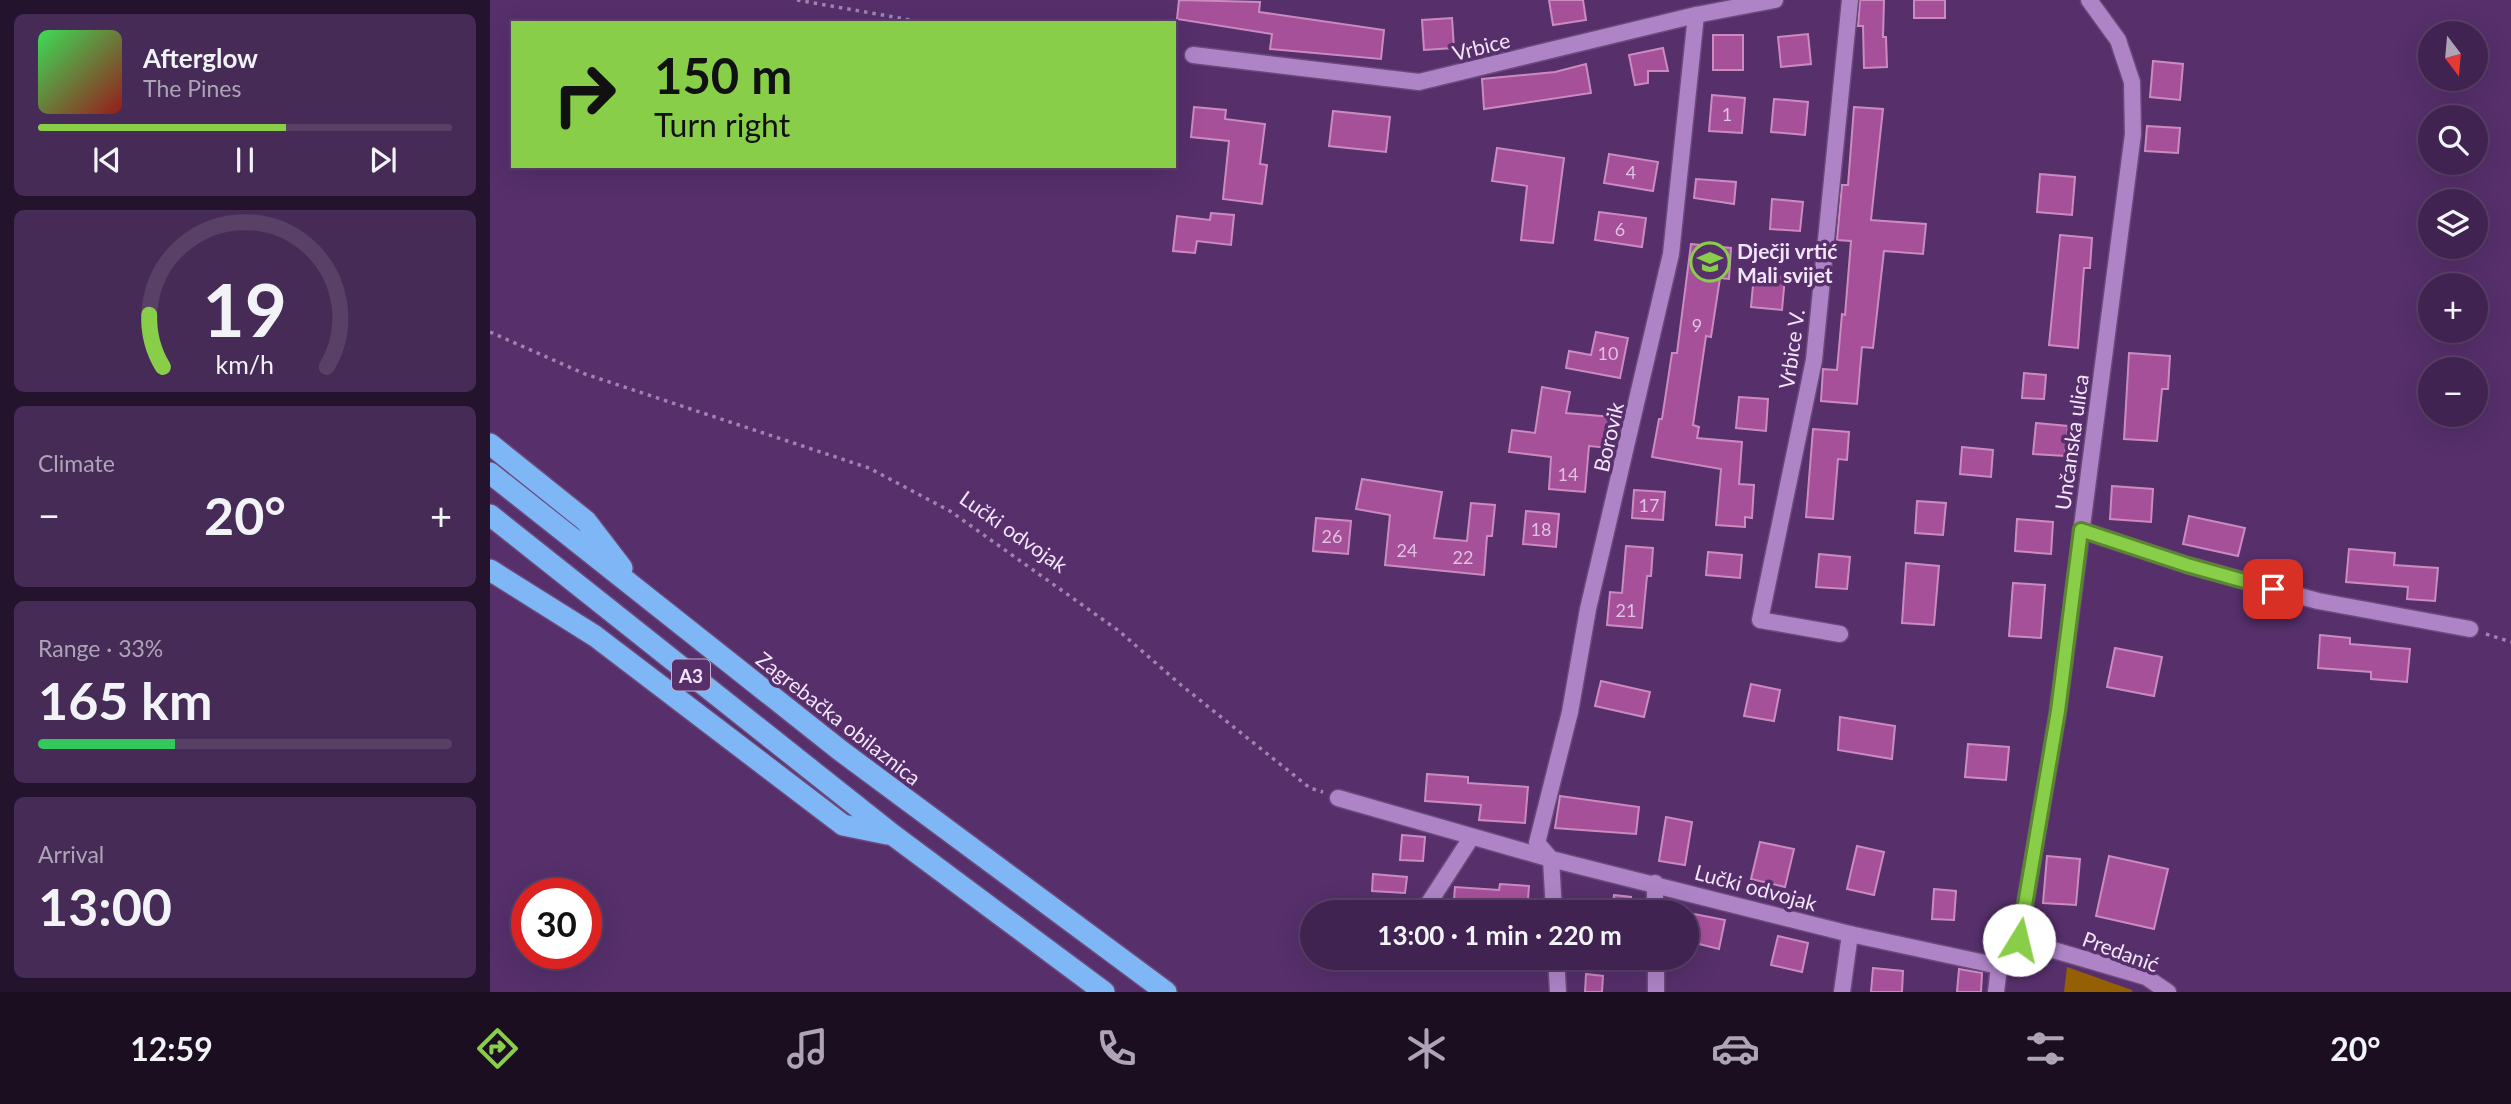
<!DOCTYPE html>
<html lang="en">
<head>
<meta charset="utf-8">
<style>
  :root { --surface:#402350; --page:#472b57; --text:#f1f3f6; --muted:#aea4b7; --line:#594067; --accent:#89ce48 }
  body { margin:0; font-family:Lato,sans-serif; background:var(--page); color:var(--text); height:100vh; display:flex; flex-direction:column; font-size:26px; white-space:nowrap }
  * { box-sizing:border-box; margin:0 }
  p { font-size:23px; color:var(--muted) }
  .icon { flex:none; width:38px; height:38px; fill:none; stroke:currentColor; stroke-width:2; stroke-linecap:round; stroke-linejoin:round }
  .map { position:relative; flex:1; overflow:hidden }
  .panel { display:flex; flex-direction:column; gap:14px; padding:14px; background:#23132c; width:490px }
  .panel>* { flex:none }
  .guide { position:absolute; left:21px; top:21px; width:665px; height:147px; border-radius:0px; box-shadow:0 7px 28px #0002,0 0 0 2px var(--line); background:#89ce48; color:#111; overflow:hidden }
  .needle { width:46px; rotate:164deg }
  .fabs { position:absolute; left:1928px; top:21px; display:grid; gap:14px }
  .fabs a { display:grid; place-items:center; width:70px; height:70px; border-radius:50%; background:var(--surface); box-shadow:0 7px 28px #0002,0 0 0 2px var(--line); font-size:35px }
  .speed { position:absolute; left:21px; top:878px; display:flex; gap:14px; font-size:35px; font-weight:700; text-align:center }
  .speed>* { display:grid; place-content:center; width:91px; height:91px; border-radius:50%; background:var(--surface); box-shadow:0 7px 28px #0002,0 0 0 2px var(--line); line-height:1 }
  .speed .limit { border:10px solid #d22; background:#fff; color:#111 }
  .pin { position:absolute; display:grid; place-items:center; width:60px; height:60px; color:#fff; margin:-30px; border-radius:14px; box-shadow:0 4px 10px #0006 }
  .me { position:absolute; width:77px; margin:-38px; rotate:9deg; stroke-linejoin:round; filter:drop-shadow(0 0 5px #0008) }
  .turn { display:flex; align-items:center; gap:24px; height:147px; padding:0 28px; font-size:32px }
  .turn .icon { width:91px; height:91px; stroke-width:2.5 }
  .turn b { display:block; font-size:49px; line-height:60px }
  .big { font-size:52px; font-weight:700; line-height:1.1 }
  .panel .tile { flex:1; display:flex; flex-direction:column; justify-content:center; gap:10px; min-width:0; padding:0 24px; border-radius:10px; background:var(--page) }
  .panel .dial { align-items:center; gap:0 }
  .dial svg { height:182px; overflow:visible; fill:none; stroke:var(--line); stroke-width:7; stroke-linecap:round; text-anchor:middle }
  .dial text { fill:var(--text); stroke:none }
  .song { display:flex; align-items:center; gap:21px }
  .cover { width:84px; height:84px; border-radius:10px; background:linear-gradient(135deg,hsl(130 70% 55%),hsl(0 70% 35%)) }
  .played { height:7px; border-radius:4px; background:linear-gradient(90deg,var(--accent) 60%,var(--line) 60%) }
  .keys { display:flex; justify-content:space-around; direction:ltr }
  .heat { display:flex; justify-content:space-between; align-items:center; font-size:38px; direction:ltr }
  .charge { height:10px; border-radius:5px; background:linear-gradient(90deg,#34c759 33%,var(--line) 0) }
  .trip { position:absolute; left:810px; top:900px; width:399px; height:70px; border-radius:35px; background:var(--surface); box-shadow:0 7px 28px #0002,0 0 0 2px var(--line); font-weight:700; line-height:70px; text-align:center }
  .dock { display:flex; height:112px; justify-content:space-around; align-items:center; background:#1a0e20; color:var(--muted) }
  .dock .icon { width:49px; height:49px }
  .dock .selected { color:var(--accent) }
  .dock b { font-size:32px; color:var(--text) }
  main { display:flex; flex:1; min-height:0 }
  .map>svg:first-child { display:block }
  .green { fill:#946003 }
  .building { fill:#a6509a; stroke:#cb8bc1; stroke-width:2 }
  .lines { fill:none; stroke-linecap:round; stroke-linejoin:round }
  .minor-casing { stroke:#6b4a7b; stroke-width:19 }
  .motorway-casing { stroke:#6b4a7b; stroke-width:24 }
  .path { stroke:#9f85ae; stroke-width:3.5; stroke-dasharray:3.5 5; stroke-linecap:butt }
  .minor { stroke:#ae84c7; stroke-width:16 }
  .motorway { stroke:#7eb6f6; stroke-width:21 }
  .route-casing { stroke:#59862f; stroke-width:18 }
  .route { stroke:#89ce48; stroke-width:12 }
  .labels { text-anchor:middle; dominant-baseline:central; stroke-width:7; stroke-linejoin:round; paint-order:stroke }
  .number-label { font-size:18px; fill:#dfc0e2 }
  .shield { fill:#562f6b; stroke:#c3aecf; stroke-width:2 }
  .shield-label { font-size:19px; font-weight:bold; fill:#f2e5fa }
  .street-label { font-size:21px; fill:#f2e5fa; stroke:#562f6b }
  .poi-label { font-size:21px; font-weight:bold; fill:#f2e5fa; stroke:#562f6b; text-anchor:start }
</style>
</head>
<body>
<main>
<section class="panel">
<div class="tile">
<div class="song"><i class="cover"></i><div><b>Afterglow</b><p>The Pines</p></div></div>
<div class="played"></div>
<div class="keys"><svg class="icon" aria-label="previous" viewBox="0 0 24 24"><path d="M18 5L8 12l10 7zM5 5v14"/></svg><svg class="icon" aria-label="pause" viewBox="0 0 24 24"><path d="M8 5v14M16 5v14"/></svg><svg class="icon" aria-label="next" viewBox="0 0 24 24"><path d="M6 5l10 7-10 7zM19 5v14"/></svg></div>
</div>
<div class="tile dial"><svg viewBox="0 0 100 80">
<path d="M14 69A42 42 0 1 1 86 69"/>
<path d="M14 69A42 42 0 0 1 8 46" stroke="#89ce48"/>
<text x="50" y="56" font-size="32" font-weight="700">19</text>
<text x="50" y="72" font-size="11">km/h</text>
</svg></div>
<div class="tile"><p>Climate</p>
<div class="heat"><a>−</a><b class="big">20°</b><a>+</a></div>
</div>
<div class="tile"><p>Range · 33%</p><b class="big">165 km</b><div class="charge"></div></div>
<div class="tile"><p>Arrival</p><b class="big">13:00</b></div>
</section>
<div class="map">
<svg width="2021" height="992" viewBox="0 0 2021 992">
  <rect width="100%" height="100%" fill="#562f6b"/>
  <polygon class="green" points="1577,967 1642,990 1642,992 1574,992"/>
  <g class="building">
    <polygon points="689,0 770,2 769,12 894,30 891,59 780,49 782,34 687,19"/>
    <polygon points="1059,0 1093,0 1096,20 1063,25"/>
    <polygon points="1370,0 1394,0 1393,37 1396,37 1397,67 1374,68 1373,26 1368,26"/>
    <rect x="1424" y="0" width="31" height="18"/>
    <polygon points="962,18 964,48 934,50 932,20"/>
    <polygon points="1318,34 1321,64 1291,67 1288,37"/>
    <rect x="1223" y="35" width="30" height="35"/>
    <polygon points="1173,48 1178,71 1158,71 1158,83 1145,85 1139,55"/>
    <polygon points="1663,61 1693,64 1690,100 1660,97"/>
    <polygon points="1096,64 1101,93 994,109 992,79 1065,72"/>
    <polygon points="1222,95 1255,98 1252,133 1219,131"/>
    <polygon points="1284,99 1318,102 1315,135 1281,132"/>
    <polygon points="704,107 736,110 735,119 775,124 770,164 777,165 772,204 733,199 739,141 701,137"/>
    <polygon points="1364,107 1393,109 1381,220 1436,224 1433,254 1394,251 1383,348 1372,347 1367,404 1331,401 1333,369 1347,370 1352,314 1355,315 1361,241 1347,240 1352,185 1358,185"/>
    <polygon points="843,111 900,117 896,152 839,146"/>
    <polygon points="1657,126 1690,128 1688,153 1655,151"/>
    <polygon points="1007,148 1074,158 1063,243 1031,240 1037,186 1002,181"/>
    <polygon points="1119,154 1168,162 1163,191 1114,183"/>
    <polygon points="1550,174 1585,177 1582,215 1547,212"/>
    <polygon points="1206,179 1246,182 1244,204 1204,198"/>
    <polygon points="1282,199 1313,202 1310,231 1280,229"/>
    <polygon points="1109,212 1156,218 1152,247 1105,240"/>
    <polygon points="721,213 744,215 741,245 707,241 705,253 683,251 687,216 720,220"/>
    <polygon points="1570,235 1602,238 1600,268 1594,268 1588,348 1559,345"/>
    <polygon points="1201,244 1241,248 1239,279 1230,278 1221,337 1216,336 1203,425 1209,427 1207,438 1252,442 1249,484 1264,485 1262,518 1255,517 1255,527 1226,525 1231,469 1162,457 1169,419 1172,419 1182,353 1187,353"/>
    <polygon points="1264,274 1295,277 1292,310 1261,307"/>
    <polygon points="1106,332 1138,338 1130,378 1076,368 1079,351 1101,355"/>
    <polygon points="1639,353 1680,356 1678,389 1672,389 1667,441 1634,439"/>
    <polygon points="1534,373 1556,375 1554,399 1532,398"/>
    <polygon points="1052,387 1080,392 1076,413 1123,417 1120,448 1099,446 1095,492 1059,489 1061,457 1019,452 1022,430 1045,433"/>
    <polygon points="1249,397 1278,399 1276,431 1246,428"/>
    <polygon points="1546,423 1578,426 1575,456 1543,454"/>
    <polygon points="1323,429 1359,432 1357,460 1348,459 1343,519 1316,517"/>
    <polygon points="1472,447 1503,450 1501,477 1470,474"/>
    <polygon points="872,479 952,492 944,538 977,541 981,503 1005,505 1002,536 997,536 994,575 895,565 900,515 866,509"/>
    <polygon points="1622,486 1663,489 1661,522 1620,519"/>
    <polygon points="1144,490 1175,492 1173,520 1142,518"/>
    <polygon points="1427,501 1456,503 1453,535 1425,533"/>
    <polygon points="1036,511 1069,514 1066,547 1033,544"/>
    <polygon points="1699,516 1755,528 1748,556 1693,544"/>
    <polygon points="826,518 861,521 858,554 823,551"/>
    <polygon points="1527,519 1563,522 1561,554 1525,551"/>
    <polygon points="1136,546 1163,548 1161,576 1157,576 1152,628 1117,625 1120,592 1132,593"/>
    <polygon points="1859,549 1905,553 1904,565 1948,568 1945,601 1917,599 1918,587 1856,582"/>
    <polygon points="1218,552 1252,555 1250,578 1216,575"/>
    <polygon points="1329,554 1360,557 1357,589 1326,587"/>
    <polygon points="1416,563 1449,566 1444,625 1412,623"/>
    <polygon points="1523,583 1555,585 1551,638 1519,636"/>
    <polygon points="1830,635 1860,638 1860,644 1920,649 1917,682 1881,679 1881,672 1828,668"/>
    <polygon points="1625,648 1672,657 1664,696 1617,687"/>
    <polygon points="1111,681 1160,692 1154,717 1105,706"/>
    <polygon points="1261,684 1290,690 1284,721 1254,716"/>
    <polygon points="1350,717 1405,726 1402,759 1348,750"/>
    <polygon points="1478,744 1519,747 1516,780 1475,777"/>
    <polygon points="937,774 978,777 978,783 1038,787 1035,823 989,820 991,805 935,801"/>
    <polygon points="1070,796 1149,807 1146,834 1065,828"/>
    <polygon points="1176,817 1202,822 1195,865 1169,861"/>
    <polygon points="912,835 935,837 933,861 910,860"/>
    <polygon points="1270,842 1304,849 1295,887 1261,879"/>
    <polygon points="1367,846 1394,852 1384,895 1357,889"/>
    <polygon points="1557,856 1590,859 1586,905 1553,903"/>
    <polygon points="1619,856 1678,869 1664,929 1606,916"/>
    <polygon points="883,874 917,877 915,893 882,891"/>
    <polygon points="1010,884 1039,886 1037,912 963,912 965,887 1009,890"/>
    <polygon points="1444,889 1466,891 1464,920 1442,919"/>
    <polygon points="1124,895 1141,897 1140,912 1122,912"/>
    <polygon points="1199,913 1235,920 1229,949 1197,941"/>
    <polygon points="1288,936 1318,943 1312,972 1281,965"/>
    <polygon points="1383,968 1413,971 1412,992 1381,992"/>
    <polygon points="1469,969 1492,973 1491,992 1467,992"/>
    <polygon points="1096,974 1113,976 1112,992 1095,992"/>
  </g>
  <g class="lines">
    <g class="minor-casing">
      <g id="minor">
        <polyline points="703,55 929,82 1206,15 1285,0"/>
        <polyline points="1591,530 1697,565 1828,601 1980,629"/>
        <polyline points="1350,634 1270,620 1324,360 1360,0"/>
        <polyline points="848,798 1061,859 1360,934 1509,966 1529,940 1568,711 1643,134 1642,82 1628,40 1599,0"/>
        <polyline points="1165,883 1165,912"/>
        <polyline points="933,912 981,838"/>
        <polyline points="1064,912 1061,859 1047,843 1080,712 1098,609 1181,254 1206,15"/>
        <polyline points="1529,940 1656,977 1678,992"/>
        <polyline points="1066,957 1068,992"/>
        <polyline points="1166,957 1166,992"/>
        <polyline points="1352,992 1360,934"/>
        <polyline points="1506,992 1509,966"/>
      </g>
    </g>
    <g class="motorway-casing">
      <g id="motorway">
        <polyline points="0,444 96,521 132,568"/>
        <polyline points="0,473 351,751 676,992"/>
        <polyline points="0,515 403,835 614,992"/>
        <polyline points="0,570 105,636 353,825 397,834"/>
      </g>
    </g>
    <g class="path">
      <polyline points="307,0 438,23"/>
      <polyline points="0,332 95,374 379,468 460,511 629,631 691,685 820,788 833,792"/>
      <polyline points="1996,634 2021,642"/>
    </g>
    <use href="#minor" class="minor"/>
    <use href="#motorway" class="motorway"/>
  </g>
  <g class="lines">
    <g class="route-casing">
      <polyline id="route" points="1529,940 1568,711 1591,530 1697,565 1783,589"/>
    </g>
    <use href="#route" class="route"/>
  </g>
  <defs>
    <g id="school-ring" transform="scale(2.0125)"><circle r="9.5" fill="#562f6b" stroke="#89ce48" stroke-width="1.5"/><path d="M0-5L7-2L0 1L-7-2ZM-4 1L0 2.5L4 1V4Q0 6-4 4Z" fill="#89ce48"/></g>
  </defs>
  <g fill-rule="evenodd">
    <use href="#school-ring" x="1220" y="262"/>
  </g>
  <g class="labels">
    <g class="number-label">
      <text x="1237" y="114">1</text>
      <text x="1141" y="172">4</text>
      <text x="1130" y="229">6</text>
      <text x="1207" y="325">9</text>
      <text x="1118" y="353">10</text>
      <text x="1078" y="474">14</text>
      <text x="1159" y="505">17</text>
      <text x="1051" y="529">18</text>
      <text x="842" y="536">26</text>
      <text x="917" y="550">24</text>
      <text x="973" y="557">22</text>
      <text x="1136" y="610">21</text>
    </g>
    <rect class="shield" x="182" y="659.5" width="38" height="31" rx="5"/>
    <g class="shield-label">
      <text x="201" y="675">A3</text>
    </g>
    <g class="street-label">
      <text transform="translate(991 46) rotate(-14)">Vrbice</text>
      <text transform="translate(1301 349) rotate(-82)">Vrbice V.</text>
      <text transform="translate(1118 437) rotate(-77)">Borovik</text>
      <text transform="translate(1581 442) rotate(-82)">Unčanska ulica</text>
      <text transform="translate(524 531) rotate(35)">Lučki odvojak</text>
      <text transform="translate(349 718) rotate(38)">Zagrebačka obilaznica</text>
      <text transform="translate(1266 887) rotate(15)">Lučki odvojak</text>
      <text transform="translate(1631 951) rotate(20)">Predanić</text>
    </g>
    <g class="poi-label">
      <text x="1247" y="250">Dječji vrtić<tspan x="1247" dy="24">Mali svijet</tspan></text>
    </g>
  </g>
</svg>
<div class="fabs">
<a><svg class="needle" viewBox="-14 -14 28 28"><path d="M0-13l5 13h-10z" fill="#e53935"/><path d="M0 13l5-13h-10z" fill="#aea4b7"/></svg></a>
<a><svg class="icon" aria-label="search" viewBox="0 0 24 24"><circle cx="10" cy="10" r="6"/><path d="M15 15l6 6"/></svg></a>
<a><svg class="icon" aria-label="layers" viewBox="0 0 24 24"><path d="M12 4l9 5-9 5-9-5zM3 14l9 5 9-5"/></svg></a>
<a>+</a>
<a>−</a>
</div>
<div class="speed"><div class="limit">30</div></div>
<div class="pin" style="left:1783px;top:589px;background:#d93025"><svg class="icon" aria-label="arrive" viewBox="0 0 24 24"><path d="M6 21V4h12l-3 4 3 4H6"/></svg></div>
<svg class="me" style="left:1529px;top:940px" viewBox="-20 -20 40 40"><circle r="19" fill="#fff"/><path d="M0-13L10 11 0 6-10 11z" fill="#89ce48"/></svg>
<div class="trip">13:00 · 1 min · 220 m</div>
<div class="guide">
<div class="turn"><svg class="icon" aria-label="right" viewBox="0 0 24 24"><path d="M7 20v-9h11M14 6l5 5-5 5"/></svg><div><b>150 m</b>Turn right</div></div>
</div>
</div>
</main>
<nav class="dock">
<b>12:59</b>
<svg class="icon selected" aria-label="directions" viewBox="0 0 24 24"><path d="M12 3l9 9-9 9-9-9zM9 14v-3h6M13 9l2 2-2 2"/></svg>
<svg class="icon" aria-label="music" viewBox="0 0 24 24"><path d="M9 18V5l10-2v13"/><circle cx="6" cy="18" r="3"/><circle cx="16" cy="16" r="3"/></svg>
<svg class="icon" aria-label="phone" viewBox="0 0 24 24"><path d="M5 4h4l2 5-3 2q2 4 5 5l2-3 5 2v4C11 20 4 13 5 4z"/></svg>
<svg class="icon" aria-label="climate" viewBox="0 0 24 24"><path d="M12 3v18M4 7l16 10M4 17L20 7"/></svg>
<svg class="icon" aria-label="car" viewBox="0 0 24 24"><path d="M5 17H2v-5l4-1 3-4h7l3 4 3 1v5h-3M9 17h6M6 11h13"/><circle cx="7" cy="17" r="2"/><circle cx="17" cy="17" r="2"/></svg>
<svg class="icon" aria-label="filters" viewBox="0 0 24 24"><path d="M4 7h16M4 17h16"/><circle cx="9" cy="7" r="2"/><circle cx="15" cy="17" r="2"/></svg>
<b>20°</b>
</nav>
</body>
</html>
